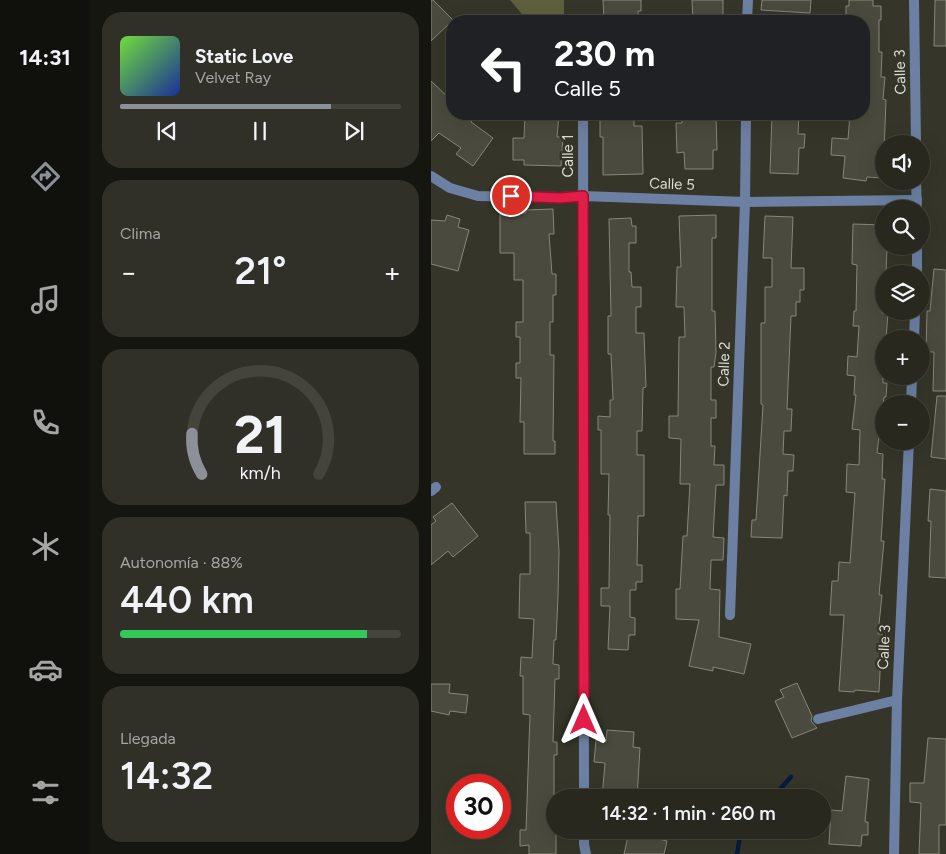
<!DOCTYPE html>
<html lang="es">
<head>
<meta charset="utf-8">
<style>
  :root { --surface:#28281f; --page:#303028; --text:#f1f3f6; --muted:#a5a6a4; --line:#44443d; --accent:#8c9099 }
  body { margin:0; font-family:Figtree,sans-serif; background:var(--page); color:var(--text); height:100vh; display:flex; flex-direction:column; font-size:19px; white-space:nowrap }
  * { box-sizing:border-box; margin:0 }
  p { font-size:16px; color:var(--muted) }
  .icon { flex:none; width:28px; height:28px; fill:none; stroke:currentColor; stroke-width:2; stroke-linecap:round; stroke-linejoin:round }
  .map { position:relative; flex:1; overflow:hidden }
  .panel { display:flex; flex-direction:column; gap:12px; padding:12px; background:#161611; width:341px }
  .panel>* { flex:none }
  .top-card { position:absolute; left:15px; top:15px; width:424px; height:105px; border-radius:20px; box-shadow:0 5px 20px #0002,0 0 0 1px var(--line); background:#202124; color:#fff; overflow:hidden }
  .tools { position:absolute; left:444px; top:135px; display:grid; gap:10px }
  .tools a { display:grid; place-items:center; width:55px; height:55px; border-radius:50%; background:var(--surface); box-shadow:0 5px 20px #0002,0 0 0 1px var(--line); font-size:25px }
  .speed { position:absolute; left:15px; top:774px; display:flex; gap:10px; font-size:25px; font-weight:700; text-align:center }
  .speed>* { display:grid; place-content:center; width:65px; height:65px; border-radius:50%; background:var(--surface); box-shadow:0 5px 20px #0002,0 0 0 1px var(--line); line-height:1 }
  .speed .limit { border:8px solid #d22; background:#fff; color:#111 }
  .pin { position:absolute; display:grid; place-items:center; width:42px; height:42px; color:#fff; margin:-21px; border:2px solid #fff; border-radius:50%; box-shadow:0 1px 5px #0007 }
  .me { position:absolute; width:55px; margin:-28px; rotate:0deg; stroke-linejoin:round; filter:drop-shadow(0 0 4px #0008) }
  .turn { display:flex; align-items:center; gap:18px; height:105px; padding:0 25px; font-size:22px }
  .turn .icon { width:65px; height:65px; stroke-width:2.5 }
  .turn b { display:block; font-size:35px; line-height:42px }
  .big { font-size:38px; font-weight:600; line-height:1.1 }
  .panel .widget { flex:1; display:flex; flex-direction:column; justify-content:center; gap:8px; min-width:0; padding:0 18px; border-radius:20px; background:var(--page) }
  .panel .dial { align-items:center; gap:0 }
  .dial svg { height:130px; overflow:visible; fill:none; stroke:var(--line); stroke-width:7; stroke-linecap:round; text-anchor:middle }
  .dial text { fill:var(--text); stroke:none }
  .song { display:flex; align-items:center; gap:15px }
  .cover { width:60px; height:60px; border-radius:8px; background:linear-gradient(135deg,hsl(100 70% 55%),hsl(230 70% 35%)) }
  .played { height:5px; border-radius:2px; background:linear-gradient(90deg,var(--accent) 75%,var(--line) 75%) }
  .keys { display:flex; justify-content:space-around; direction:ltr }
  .heat { display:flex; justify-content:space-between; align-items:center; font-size:28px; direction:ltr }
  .charge { height:8px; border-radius:4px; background:linear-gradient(90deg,#34c759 88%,var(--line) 0) }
  .trip { position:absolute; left:115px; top:789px; width:285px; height:50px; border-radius:25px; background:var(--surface); box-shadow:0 5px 20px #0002,0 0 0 1px var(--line); font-weight:600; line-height:50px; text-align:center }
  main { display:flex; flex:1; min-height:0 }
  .tabs { display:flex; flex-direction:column; width:90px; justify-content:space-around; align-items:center; background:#10100c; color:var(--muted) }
  .tabs .icon { width:35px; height:35px }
  .tabs .selected { color:var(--accent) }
  .tabs b { font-size:22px; color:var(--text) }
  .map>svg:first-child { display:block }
  .green { fill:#5e603d }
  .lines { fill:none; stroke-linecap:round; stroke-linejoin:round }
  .stream { stroke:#081a3e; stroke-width:4.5 }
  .building { fill:#4a4b3e; stroke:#868779 }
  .street { stroke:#6c80a3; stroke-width:10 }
  .route-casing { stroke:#92132f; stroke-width:12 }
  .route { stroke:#e11d48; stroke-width:9 }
  .labels { text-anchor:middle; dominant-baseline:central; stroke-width:5; stroke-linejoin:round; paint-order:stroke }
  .street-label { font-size:15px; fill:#dcddd5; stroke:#353629 }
</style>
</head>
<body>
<main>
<nav class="tabs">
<b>14:31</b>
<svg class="icon selected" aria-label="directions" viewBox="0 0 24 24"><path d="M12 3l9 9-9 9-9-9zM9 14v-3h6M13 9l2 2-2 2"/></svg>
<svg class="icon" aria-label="music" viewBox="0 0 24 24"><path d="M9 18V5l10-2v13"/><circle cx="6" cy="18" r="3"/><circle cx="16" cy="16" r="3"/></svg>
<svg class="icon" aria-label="phone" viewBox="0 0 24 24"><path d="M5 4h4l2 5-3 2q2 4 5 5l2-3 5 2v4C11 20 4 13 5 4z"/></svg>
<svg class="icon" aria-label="climate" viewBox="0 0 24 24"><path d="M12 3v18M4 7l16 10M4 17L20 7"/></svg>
<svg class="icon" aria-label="car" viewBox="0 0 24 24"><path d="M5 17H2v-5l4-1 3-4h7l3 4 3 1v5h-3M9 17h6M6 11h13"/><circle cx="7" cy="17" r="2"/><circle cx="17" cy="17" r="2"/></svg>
<svg class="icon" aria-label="filters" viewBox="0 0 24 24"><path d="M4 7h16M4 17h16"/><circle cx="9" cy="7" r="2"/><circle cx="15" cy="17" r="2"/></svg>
</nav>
<section class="panel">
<div class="widget">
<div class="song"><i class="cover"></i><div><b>Static Love</b><p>Velvet Ray</p></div></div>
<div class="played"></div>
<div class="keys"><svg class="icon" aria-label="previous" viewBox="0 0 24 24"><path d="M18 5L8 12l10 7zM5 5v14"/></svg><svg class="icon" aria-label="pause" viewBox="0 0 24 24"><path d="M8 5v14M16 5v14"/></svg><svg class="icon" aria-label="next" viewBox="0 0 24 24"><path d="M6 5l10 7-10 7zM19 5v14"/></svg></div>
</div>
<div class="widget"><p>Clima</p>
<div class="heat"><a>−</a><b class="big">21°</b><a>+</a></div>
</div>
<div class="widget dial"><svg viewBox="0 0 100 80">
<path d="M14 69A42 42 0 1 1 86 69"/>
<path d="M14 69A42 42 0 0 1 8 44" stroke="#8c9099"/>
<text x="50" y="56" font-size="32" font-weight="700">21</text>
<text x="50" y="72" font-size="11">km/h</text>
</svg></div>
<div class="widget"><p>Autonomía · 88%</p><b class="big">440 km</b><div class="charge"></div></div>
<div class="widget"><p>Llegada</p><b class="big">14:32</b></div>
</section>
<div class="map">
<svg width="515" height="854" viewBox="0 0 515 854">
  <rect width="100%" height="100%" fill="#353629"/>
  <polygon class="green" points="79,0 133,0 133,21 97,21"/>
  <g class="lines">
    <g class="stream">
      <polyline points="341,798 360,777"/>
      <polyline points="306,854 310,830"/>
    </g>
  </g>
  <g class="building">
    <polygon points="0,0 2,0 22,20 0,41"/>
    <polygon points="172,0 210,0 210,11 207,11 207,21 173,21"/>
    <polygon points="261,0 292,0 292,21 262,21"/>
    <polygon points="331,0 380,0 379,13 330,10"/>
    <polygon points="418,0 442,0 442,6 450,6 450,20 448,20 448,52 451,52 450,77 454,77 452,99 455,100 452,178 436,177 435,181 412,178 414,156 400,155 401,138 417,139 419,114 432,114 432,21 415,21 415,6 418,6"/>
    <polygon points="504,0 515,0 515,46 503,46"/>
    <polygon points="0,81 21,101 21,114 46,114 40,122 62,138 42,166 25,154 30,148 8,133 0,141"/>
    <polygon points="94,114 128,114 126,137 132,137 130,166 93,165 93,160 82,160 82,138 93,138"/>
    <polygon points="169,114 203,114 203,126 211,126 212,174 172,175 172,137 169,137"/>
    <polygon points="251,114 285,114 286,150 282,150 282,169 254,169 253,152 246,153 245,123 251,123"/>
    <polygon points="341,114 368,114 367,134 374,134 373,148 368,148 367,174 339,173"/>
    <polygon points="122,209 123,234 118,234 121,274 125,274 125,295 122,295 122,322 119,322 119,355 123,355 122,441 124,441 124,454 93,454 93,422 89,422 90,378 85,378 85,363 89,363 89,337 85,337 85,322 92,322 92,280 83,280 83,253 69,253 69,214 95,213 95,210"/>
    <polygon points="16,215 29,219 27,227 38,230 27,271 0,264 0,220 14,221"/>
    <polygon points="285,215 285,238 281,238 281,311 284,311 285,352 283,367 280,367 280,400 285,400 285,418 280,418 280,446 284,446 283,465 293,465 293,485 285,485 282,537 293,538 292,560 280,560 279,589 289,590 288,637 320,644 313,674 282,667 282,671 258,666 268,620 245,619 245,589 249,589 252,536 256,536 259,484 249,484 250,439 238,438 238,416 247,416 248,337 254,337 253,307 245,307 246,267 250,267 248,216"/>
    <polygon points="334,216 362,217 360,268 373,268 373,290 369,290 369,302 365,302 365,316 360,316 356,409 361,409 360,431 353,431 352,454 363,455 362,471 357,471 356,496 353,495 351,538 320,537 321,520 325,520 332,405 330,404 330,323 334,323 334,287 341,287 341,258 332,258"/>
    <polygon points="200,218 201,226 205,226 205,243 198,243 198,272 200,272 201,287 210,287 210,307 205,307 205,333 213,333 215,387 212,388 211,431 206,431 206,455 213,455 213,516 207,516 206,565 211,565 211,582 205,582 205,590 199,590 199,617 204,618 204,635 198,635 197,650 177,649 179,606 170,606 170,588 178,588 179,515 177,515 178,474 170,474 170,430 167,430 167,416 179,417 179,400 182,400 180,354 177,354 177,316 180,316 178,219"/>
    <polygon points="422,224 452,225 452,246 456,246 455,274 452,274 451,279 451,313 457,313 455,339 452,339 452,383 456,383 455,397 453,397 446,453 452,454 451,479 454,479 450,541 453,541 448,595 451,595 447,634 451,634 448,692 424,690 423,692 408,691 413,615 399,615 401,581 407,581 408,562 419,563 424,493 415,492 416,464 428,465 429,430 421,429 425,395 423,395 424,376 416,375 417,356 426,357 428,326 422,326 423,311 425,311 426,265 421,264"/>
    <polygon points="503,269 515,270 515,391 502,391 503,352 495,352 496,311 499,311"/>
    <polygon points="506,396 515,396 515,459 500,457"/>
    <polygon points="499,489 515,491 515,578 498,577 500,521 497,521"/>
    <polygon points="94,502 125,502 128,552 127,597 125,640 123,640 122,664 128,665 128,679 124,679 122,742 126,742 126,755 123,755 123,830 125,830 125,854 98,854 98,845 89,846 89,830 95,830 99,715 92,714 92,676 89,676 90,657 101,658 103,619 88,618 89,574 99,574 99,533 95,533"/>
    <polygon points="21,503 47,536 22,557 17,551 0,565 0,525 5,521 2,517"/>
    <polygon points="366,683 381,716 380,721 386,728 361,738 344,701 353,697 349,690"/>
    <polygon points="0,684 19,684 18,693 37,695 35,713 19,711 18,715 0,711"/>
    <polygon points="176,730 203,732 202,747 209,748 206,798 171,798 174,763 163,762 165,740 175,741"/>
    <polygon points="497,738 515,739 515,825 508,825 508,854 488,854 490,803 479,802 479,783 493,783"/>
    <polygon points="415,776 438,779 434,822 437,822 437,835 431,835 430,846 398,844 400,810 411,811"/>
    <polygon points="198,832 236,841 233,854 193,854"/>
  </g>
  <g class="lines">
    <g class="street">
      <polyline points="483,0 485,144"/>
      <polyline points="316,21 317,0"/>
      <polyline points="152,114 153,798"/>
      <polyline points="0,176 19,188 47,196 129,197 152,196 314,202 486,200"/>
      <polyline points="485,181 486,209"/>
      <polyline points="486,274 486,246"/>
      <polyline points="483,339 484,311"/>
      <polyline points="480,404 481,376"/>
      <polyline points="0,491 5,487"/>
      <polyline points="299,615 314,202 315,114"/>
      <polyline points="387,719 466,700"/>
      <polyline points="153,830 153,844 155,854"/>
      <polyline points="463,854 466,700 478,441"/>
    </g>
  </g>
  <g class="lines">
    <g class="route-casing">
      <polyline id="route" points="80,196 129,198 152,196 153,720"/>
    </g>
    <use href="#route" class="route"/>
  </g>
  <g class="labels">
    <g class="street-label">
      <text transform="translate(469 72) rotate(-91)">Calle 3</text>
      <text transform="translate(137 156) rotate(-90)">Calle 1</text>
      <text transform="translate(241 184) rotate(2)">Calle 5</text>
      <text transform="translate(293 364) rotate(-88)">Calle 2</text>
      <text transform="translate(453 647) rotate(-87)">Calle 3</text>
    </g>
  </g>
</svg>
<div class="tools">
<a><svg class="icon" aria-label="sound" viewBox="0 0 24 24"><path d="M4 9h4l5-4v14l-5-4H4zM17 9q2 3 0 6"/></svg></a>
<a><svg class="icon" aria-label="search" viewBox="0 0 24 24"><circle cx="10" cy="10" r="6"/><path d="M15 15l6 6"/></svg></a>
<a><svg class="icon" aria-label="layers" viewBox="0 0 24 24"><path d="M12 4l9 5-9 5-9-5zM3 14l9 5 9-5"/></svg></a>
<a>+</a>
<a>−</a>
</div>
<div class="speed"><div class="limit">30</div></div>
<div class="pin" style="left:80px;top:196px;background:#d93025"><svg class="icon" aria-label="arrive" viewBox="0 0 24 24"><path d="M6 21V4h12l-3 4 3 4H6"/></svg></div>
<svg class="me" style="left:153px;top:720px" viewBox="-20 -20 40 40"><path d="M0-17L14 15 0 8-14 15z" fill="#e11d48" stroke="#fff" stroke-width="4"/></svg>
<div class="trip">14:32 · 1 min · 260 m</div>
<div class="top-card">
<div class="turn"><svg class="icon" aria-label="left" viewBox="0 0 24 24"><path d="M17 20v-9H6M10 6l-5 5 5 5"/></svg><div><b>230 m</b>Calle 5</div></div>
</div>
</div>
</main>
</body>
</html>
